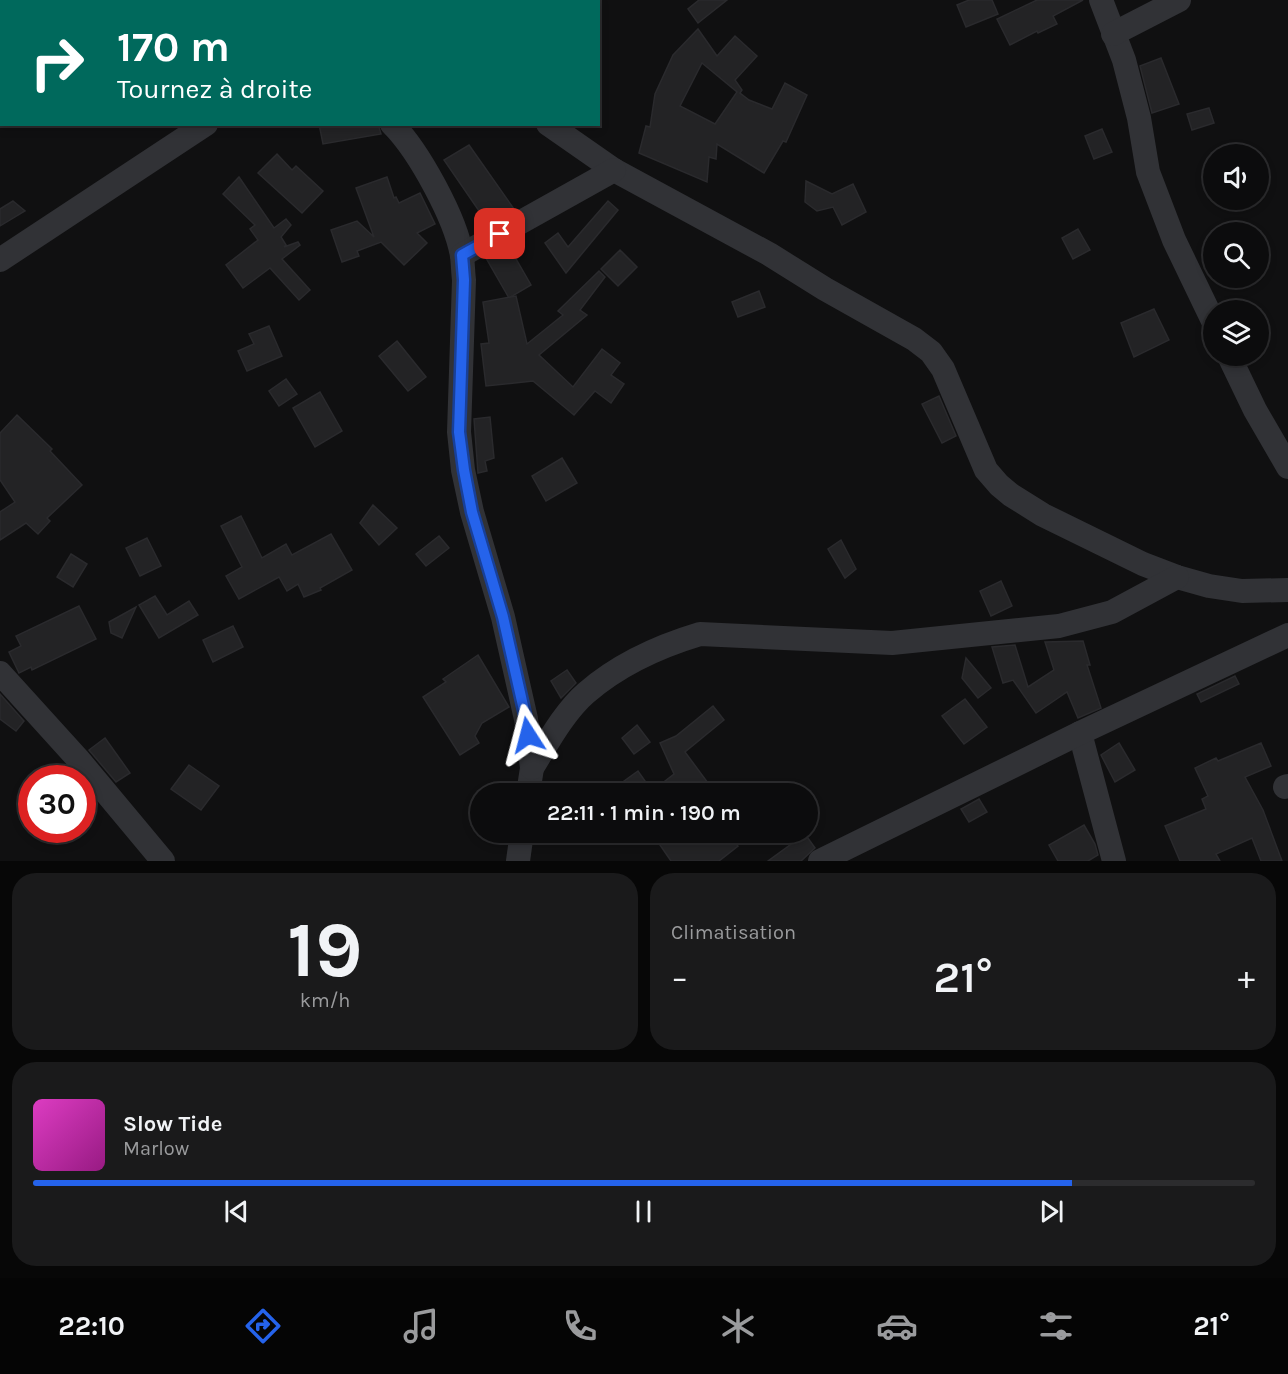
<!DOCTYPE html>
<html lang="fr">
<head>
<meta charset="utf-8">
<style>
  :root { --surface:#0c0c0d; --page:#1a1a1b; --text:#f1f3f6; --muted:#9a9b9d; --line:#2c2c2e; --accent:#2563eb }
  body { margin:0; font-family:Karla,sans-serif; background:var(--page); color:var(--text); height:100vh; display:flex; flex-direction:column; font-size:22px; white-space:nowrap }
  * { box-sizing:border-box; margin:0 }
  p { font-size:20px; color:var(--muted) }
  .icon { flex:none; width:33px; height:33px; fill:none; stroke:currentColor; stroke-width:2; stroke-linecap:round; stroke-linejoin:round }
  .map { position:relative; height:861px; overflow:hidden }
  .side { display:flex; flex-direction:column; gap:12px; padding:12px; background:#070707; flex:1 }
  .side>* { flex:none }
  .guide { position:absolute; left:0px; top:0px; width:600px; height:126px; box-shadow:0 3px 9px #0003,0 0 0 2px var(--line); background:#00695c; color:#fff; overflow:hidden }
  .fabs { position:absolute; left:1203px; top:144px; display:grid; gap:12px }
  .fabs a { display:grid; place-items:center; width:66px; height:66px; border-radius:50%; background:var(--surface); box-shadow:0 3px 9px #0003,0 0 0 2px var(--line); font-size:30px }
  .speed { position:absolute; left:18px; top:765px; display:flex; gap:12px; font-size:30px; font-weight:700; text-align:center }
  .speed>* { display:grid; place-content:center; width:78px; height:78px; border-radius:50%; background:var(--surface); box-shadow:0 3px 9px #0003,0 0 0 2px var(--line); line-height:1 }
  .speed .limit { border:9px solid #d22; background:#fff; color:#111 }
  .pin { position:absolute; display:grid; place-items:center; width:51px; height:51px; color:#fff; margin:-26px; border-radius:12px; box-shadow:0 3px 9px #0006 }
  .me { position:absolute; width:66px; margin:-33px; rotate:351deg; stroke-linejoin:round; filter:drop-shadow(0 0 4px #0008) }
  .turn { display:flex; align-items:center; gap:21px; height:126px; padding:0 18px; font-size:27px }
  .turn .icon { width:78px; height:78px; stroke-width:2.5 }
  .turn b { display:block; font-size:42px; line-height:51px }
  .big { font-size:45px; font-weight:600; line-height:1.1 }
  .side .card { flex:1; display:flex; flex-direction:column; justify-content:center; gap:9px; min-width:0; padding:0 21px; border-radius:24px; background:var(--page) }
  .side .dial { align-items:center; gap:0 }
  .dial b { font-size:78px; line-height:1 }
  .song { display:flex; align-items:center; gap:18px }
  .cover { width:72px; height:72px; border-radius:9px; background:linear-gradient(135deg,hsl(310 70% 55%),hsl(310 70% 35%)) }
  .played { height:6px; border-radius:3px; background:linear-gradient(90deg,var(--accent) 85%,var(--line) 85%) }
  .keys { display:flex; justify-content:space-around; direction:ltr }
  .heat { display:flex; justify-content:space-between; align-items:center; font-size:33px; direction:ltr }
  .side .tiles { flex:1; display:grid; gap:12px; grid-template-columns:1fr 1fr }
  .card:last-child { grid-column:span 2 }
  .trip { position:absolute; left:470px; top:783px; width:348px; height:60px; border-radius:30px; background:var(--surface); box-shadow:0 3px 9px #0003,0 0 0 2px var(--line); font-weight:600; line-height:60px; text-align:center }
  .tab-bar { display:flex; height:96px; justify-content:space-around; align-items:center; background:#050505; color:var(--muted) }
  .tab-bar .icon { width:42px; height:42px }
  .tab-bar .on { color:var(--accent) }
  .tab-bar b { font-size:27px; color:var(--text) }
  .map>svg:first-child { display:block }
  .building { fill:#232325; stroke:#2a2a2d; stroke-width:1.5; fill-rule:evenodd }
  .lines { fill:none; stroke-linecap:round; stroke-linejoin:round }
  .minor { stroke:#313236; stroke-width:24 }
  .route-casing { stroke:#184099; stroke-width:15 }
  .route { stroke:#2563eb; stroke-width:10 }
</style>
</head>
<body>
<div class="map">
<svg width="1288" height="861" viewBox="0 0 1288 861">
  <rect width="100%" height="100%" fill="#101011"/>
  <g class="building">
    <polygon points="699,0 727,0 698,23 688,9"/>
    <polygon points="969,0 992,0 998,14 966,27 957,5"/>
    <polygon points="1037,0 1083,0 1053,16 1057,24 1038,33 1037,31 1010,45 997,19"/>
    <path d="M698,29L717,56L735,36L757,56L735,80L742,90L740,93L749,100L772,109L785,83L807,95L786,142L783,141L764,173L717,144L716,159L709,157L707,182L639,153L646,126L650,127L655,94L673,55ZM702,63L737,92L715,124L680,106Z"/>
    <polygon points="1161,58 1179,104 1152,113 1140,66"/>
    <polygon points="1209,108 1214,123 1192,130 1187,114"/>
    <polygon points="319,124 378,124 381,134 323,144"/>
    <polygon points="1102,129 1112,152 1094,159 1085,136"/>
    <polygon points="469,145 514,209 488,224 444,160"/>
    <polygon points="277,154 292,170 296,166 323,191 302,213 258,173"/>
    <polygon points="239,177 274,228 286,219 291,225 281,237 286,245 284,247 298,242 300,245 282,259 310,290 299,300 270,268 243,288 226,265 258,240 250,229 255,225 223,194"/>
    <polygon points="387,177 394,198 396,197 399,203 420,193 435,224 417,233 427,243 404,265 381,242 357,251 359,256 342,262 331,230 357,221 374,237 356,188"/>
    <polygon points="806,181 832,194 853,184 866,212 842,225 833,207 817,211 805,202"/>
    <polygon points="13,201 25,211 0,226 0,209"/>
    <polygon points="608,201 618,210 566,273 545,243 558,233 568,247"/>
    <polygon points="1078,229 1090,250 1073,259 1062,238"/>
    <polygon points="508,245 531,285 509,298 486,258"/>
    <polygon points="620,250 637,267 618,286 601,269"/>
    <polygon points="599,271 605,277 580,310 587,315 539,355 573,387 602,349 620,363 611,375 624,384 611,403 595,391 574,415 533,381 486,386 481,344 489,343 483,302 516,296 527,344 563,315 558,311"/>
    <polygon points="759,291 765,307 738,317 732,302"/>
    <polygon points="1154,309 1169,340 1134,357 1121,323"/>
    <polygon points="269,326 282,356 247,371 238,351 254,344 249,334"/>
    <polygon points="397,341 426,377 408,391 379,356"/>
    <polygon points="286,379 297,394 279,406 269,391"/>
    <polygon points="320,392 342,431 315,447 293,408"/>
    <polygon points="939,396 956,436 942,443 922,404"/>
    <polygon points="17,415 52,449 50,451 82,485 47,518 50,521 38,534 26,523 0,540 0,512 15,502 0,480 0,433"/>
    <polygon points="490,417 494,458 485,461 487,471 478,473 474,419"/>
    <polygon points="562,458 577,483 546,501 532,476"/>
    <polygon points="373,505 397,528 379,545 360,523"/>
    <polygon points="241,516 262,558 286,544 292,555 331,534 352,570 320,588 321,590 304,597 298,584 287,591 279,577 239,599 226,576 242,567 221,526"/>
    <polygon points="439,536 449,548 426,566 416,554"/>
    <polygon points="147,538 161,566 140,576 126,548"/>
    <polygon points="841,540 856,569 845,578 828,549"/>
    <polygon points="71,554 87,564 73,587 57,577"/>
    <polygon points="1001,581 1012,606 991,616 980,591"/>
    <polygon points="155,596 167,615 189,601 198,615 159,638 139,605"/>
    <polygon points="79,606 96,639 32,670 31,667 19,673 9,652 21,646 16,636"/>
    <polygon points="136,607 122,638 111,633 109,622"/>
    <polygon points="233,626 243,647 213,662 203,640"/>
    <polygon points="1083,641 1090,665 1087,665 1101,708 1078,718 1067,692 1036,713 1013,680 1003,683 992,647 1015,645 1028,687 1054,670 1045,642"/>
    <polygon points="478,655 509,707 482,723 475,736 479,743 460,755 423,697 446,682 443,679"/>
    <polygon points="966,658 991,688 978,698 962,678"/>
    <polygon points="567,670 576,683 561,698 551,681"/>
    <polygon points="1235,676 1239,684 1201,702 1197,694"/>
    <polygon points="0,694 24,721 16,731 0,719"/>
    <polygon points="965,699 987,727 964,744 942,716"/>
    <polygon points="713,706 724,720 685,752 711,787 702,794 606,794 638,771 652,791 674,774 660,743 676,736"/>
    <polygon points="637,725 650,742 634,754 622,738"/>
    <polygon points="105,738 130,773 116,782 89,750"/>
    <polygon points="1119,743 1135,770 1115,782 1101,755"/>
    <polygon points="1261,743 1271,766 1245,777 1263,810 1282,861 1261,861 1252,838 1216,854 1220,861 1180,861 1165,826 1206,809 1202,799 1208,796 1195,768 1216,758 1218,761"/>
    <polygon points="189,765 219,786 201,810 171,789"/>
    <polygon points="979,799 987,812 969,822 961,809"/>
    <polygon points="1084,825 1095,844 1098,855 1088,861 1058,861 1049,845"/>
    <polygon points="651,832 727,832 738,846 719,861 671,861"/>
    <polygon points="805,834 815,848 801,861 768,861"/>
  </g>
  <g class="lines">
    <g class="minor">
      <polyline points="366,0 368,2"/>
      <polyline points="1101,0 1124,60 1139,118 1148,172 1174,240 1214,323"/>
      <polyline points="346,2 346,0"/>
      <polyline points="1113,34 1179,0"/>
      <path d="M392,124C419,151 456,219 462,256C463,264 463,272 464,280L459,432L463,470L472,512L503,617L526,719L532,768L528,794"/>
      <polyline points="548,124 614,170 769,254 825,289 914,339 931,352 943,369 986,470 999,485 1011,495 1043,515 1143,564 1177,577 1209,586 1242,591 1288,590"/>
      <polyline points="462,255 614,170"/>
      <polyline points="0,260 206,124"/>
      <polyline points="1229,356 1255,410 1288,467"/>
      <polyline points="0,673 78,759 163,861"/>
      <polyline points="1080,733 1114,861"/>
      <path d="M532,768C547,744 564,712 586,693C618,665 660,646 700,634L892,643L1059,626L1112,612L1177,577"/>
      <polyline points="1285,787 1288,786"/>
      <polyline points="518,861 522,832"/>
      <polyline points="820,861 1080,733 1288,635"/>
    </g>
  </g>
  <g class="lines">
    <g class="route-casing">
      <polyline id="route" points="500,234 462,255 464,280 459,432 464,470 472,512 503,617 526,719 528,735"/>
    </g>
    <use href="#route" class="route"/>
  </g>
</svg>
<div class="fabs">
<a><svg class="icon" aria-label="sound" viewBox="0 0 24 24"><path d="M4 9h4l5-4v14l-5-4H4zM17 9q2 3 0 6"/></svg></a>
<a><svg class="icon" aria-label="search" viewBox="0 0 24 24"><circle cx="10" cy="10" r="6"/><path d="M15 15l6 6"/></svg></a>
<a><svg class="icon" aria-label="layers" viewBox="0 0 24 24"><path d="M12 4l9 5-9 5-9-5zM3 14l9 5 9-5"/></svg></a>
</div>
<div class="speed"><div class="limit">30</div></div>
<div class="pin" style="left:500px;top:234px;background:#d93025"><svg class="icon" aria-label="arrive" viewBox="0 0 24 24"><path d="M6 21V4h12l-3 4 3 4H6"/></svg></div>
<svg class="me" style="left:528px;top:735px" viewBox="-20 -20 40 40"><path d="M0-17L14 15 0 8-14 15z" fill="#2563eb" stroke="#fff" stroke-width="4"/></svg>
<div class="trip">22:11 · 1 min · 190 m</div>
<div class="guide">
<div class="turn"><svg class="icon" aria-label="right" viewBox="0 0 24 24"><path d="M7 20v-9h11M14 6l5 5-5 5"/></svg><div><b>170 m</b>Tournez à droite</div></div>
</div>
</div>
<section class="side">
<div class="tiles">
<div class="card dial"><b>19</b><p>km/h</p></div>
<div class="card"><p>Climatisation</p>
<div class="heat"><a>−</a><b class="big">21°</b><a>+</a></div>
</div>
<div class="card">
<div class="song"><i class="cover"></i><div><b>Slow Tide</b><p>Marlow</p></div></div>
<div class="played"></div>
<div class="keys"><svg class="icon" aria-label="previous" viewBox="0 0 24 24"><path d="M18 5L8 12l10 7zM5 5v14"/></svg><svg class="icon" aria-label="pause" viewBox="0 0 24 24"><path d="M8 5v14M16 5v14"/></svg><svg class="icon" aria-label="next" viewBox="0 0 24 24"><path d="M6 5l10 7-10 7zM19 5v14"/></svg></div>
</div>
</div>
</section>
<nav class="tab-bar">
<b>22:10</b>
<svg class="icon on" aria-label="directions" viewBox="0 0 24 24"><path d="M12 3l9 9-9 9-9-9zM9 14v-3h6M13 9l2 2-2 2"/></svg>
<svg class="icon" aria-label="music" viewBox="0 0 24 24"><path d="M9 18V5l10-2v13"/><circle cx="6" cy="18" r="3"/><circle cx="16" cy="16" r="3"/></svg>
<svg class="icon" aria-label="phone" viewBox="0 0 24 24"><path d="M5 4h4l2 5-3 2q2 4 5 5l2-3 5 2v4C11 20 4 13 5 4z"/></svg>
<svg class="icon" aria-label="climate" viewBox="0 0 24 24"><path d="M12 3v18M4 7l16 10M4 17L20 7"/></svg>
<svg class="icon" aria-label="car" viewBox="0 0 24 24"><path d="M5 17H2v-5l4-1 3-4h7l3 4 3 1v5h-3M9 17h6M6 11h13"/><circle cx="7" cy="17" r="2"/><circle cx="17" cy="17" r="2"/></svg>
<svg class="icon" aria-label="filters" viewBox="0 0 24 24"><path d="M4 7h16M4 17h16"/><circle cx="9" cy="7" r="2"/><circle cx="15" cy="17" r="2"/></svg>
<b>21°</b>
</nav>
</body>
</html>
